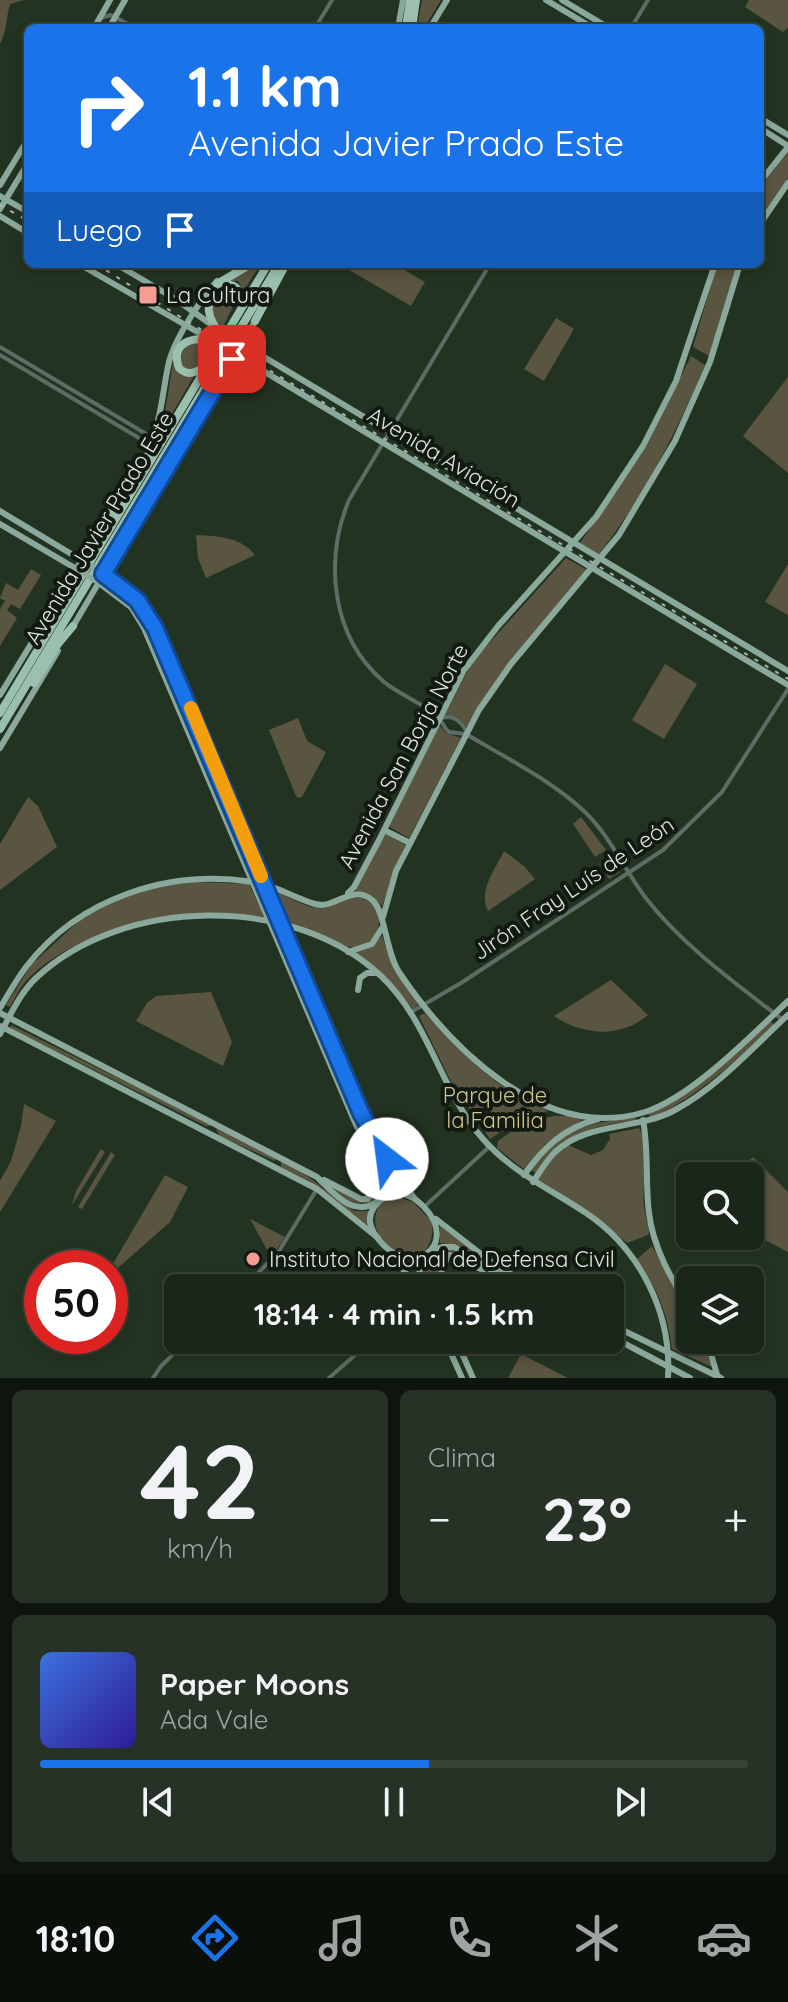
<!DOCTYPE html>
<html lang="es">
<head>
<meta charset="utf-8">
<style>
  :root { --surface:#1a2619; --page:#273226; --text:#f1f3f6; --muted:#9fa5a2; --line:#384338; --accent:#1a73e8 }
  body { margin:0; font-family:Quicksand,sans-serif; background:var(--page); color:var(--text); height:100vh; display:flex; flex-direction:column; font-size:30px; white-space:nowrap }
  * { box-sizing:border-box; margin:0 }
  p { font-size:26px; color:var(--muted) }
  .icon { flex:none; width:44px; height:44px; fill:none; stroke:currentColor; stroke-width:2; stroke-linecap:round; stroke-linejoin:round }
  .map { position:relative; height:1378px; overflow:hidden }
  .drawer { display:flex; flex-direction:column; gap:12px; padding:12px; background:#0e150e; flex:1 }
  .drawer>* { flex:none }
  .banner { position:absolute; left:24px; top:24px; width:740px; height:244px; border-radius:12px; box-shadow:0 4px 12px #0003,0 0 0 2px var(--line); background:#1a73e8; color:#fff; overflow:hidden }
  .tools { position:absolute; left:676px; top:1162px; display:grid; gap:16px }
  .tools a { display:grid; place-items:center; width:88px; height:88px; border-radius:12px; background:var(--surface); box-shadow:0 4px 12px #0003,0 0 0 2px var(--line); font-size:40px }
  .speed { position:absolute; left:24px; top:1250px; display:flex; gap:16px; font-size:40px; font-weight:700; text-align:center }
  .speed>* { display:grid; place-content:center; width:104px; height:104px; border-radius:50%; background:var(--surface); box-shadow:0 4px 12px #0003,0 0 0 2px var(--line); line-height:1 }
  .speed .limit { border:12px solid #d22; background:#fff; color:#111 }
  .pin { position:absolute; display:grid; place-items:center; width:68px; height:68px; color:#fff; margin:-34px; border-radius:16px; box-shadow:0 4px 12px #0006 }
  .me { position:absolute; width:88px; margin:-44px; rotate:330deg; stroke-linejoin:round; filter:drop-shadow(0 0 6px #0008) }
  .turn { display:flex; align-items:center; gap:28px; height:168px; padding:0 32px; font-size:36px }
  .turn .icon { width:104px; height:104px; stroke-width:2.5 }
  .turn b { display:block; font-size:56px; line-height:68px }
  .then { display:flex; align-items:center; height:76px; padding:0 32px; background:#0003; gap:16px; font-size:30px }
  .big { font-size:60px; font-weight:800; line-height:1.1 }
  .drawer .tile { flex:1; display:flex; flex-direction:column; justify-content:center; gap:12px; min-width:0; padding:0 28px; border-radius:12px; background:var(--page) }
  .drawer .dial { align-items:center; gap:0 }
  .dial b { font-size:104px; line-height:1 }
  .song { display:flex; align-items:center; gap:24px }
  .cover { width:96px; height:96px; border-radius:12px; background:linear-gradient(135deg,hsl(220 70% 55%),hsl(250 70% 35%)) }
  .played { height:8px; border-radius:4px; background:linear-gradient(90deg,var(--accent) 55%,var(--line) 55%) }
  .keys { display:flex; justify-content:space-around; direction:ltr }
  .heat { display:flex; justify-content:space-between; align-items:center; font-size:44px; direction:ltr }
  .drawer .tiles { flex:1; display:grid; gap:12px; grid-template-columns:1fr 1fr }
  .tile:last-child { grid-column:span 2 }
  .trip { position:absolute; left:164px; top:1274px; width:460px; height:80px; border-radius:12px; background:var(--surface); box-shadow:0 4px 12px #0003,0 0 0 2px var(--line); font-weight:800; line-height:80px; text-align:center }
  .dock { display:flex; height:128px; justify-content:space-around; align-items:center; background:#0a0f0a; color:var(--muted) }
  .dock .icon { width:56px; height:56px }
  .dock .on { color:var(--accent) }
  .dock b { font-size:36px; color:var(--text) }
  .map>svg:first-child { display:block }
  .green { fill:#5a5540 }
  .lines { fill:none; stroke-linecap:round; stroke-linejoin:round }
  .minor { stroke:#5d6c65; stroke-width:4 }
  .major { stroke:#8aa89b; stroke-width:6 }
  .highway { stroke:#9cc0b0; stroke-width:8 }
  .rail { stroke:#aab6a8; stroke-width:2; stroke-dasharray:4 8; stroke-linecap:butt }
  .major-bridge { stroke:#8aa89b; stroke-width:6 }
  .route-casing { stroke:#114b97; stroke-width:20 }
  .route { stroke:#1a73e8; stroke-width:14 }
  .slow { stroke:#f59e0b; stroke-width:14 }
  .poi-dot { fill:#f59c93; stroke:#111911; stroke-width:3 }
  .labels { text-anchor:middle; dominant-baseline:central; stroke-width:8; stroke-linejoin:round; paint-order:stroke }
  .poi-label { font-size:22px; fill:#dde8dc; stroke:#111911; text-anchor:start }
  .street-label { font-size:22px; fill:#dde8dc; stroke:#111911 }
  .park-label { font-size:22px; fill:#d1c48b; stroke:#111911 }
</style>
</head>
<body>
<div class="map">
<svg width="788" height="1378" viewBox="0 0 788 1378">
  <rect width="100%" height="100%" fill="#233321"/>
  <g class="green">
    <path d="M0,0H24L10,4C6,18 7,31 0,44Z"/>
    <polygon points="422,0 441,0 424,28 417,28"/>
    <polygon points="749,0 788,0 788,28 783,32 745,7"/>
    <polygon points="788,152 788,178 760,219 760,187"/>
    <polygon points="256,264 261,264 244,290 238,281 228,281"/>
    <polygon points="346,264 394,264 425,282 411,306 344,267"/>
    <polygon points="717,264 737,264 709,356 693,347"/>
    <path d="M225,287L234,290L237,298L223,327C205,313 212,301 225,287Z"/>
    <polygon points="556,318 574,329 544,381 524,369"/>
    <path d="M191,343H207L213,347L200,366L190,371L181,368C179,356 182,350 191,343Z"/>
    <path d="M691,356L705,365C676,433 644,497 598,555L580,543L645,449Z"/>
    <polygon points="173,362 181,375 194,376 162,431"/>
    <polygon points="788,377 788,473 743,436"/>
    <path d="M196,535C218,536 241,537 255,555L206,578L198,558Z"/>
    <polygon points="566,558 587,570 502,672 467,727 458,718 445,715 472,662"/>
    <polygon points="788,564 788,615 765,602"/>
    <polygon points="31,569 41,575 20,609 11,604 7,610 17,618 0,646 0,609 5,601 0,598 6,583 18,590"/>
    <polygon points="665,664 697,684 664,739 632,720"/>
    <polygon points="298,718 307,741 326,752 302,797 299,798 296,796 269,730"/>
    <polygon points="439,725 446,733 461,738 409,838 388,826"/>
    <polygon points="28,797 38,806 57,847 0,890 0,844"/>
    <polygon points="581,817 606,850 595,857 573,824"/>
    <polygon points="385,834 406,845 382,906 373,897 354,890"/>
    <path d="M504,851L524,866L535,879L488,911C478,890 495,870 504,851Z"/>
    <polygon points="610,856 620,872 609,879 599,864"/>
    <path d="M197,882L249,884L265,917C195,904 83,925 31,976C21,985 16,996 10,1007L6,1005L31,965L80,920L125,895L154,887Z"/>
    <path d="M272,890C284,895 306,907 318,908C336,910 348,891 366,900C390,913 378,950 352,947C336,946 304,929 287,923Z"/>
    <polygon points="382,936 394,970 420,1003 413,1009 389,980 355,953 371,947"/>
    <path d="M611,980L648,1015C621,1038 583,1036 554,1016Z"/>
    <polygon points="211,992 232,1042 223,1066 136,1021 147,1003 156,996"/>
    <path d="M425,1013C460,1054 498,1090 549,1111C525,1116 510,1125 490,1139L463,1098H459L419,1016Z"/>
    <path d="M770,1021L775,1025C736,1061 698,1096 650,1119L648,1113L678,1098Z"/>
    <polygon points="11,1025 209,1123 211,1126 206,1126 10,1028"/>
    <polygon points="345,1091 350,1093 371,1138 408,1192 389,1192 393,1179 361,1128"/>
    <polygon points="24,1104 56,1121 0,1212 0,1181 11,1161 21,1126"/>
    <polygon points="554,1116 567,1116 582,1120 546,1144 525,1170 497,1148 498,1141 524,1123"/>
    <path d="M635,1117L637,1121C589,1125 564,1135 536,1173L531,1170C567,1127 581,1125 635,1117Z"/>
    <path d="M639,1128C651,1149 642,1182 644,1206C645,1215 648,1224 649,1232L648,1235L627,1243L582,1207L537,1180L555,1155L568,1145L591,1155L603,1150L610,1139L609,1134Z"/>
    <polygon points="216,1129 220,1129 276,1158 275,1161 219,1136"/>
    <polygon points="101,1149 105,1152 72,1205 76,1191"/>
    <polygon points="111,1152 115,1155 82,1209 78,1207"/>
    <path d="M375,1157C389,1175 390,1190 370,1204L348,1202L328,1185L364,1200C379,1187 373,1174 375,1157Z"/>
    <polygon points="753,1157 788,1192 788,1252 750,1232 750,1176 733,1176"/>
    <polygon points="281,1161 295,1167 354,1211 370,1211 368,1227 309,1181 281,1167"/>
    <polygon points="165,1175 188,1187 170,1222 110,1275 110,1269"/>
    <path d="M396,1196L413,1202L432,1222C435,1240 425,1263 401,1255C374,1246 362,1204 396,1196Z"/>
    <polygon points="250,1219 285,1237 272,1256 270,1255"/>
    <path d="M440,1226L499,1270L534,1288C498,1288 475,1246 440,1243Z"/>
    <path d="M652,1246L690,1313V1340H705L712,1367L672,1349C668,1315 657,1287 637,1259Z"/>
    <path d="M452,1249L475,1264L449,1254L438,1288H427L421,1271C425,1254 434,1250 452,1249Z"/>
    <polygon points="521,1354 568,1378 508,1378"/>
  </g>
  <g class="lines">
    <g class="minor">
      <polyline points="101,18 111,15 135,28"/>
      <polyline points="315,28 332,0"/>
      <polyline points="631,28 648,0"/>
      <polyline points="0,347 153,438"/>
      <polyline points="0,355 149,444"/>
      <path d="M442,718C452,714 462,722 466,731"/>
      <path d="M466,734L449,732C444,728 443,723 439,718C430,707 396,693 383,681C331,636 324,560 349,500L490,264"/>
      <path d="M466,734C506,758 551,780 585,812C610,836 624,869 645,897C682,945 735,983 783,1020"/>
      <polyline points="411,1012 461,983 663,850 722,792 788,689"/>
      <polyline points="424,1207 490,1146"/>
      <polyline points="244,1288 279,1251 317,1189"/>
      <polyline points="153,1378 161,1366 188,1340"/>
      <polyline points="329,1378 355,1355 380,1340"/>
    </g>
    <g class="major">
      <polyline points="546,0 593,28"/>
      <polyline points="562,0 609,28"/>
      <polyline points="94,28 110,0"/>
      <polyline points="109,28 125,0"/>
      <polyline points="398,28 403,0"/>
      <polyline points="430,28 447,0"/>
      <polyline points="760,118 788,135"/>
      <polyline points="760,128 788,146"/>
      <polyline points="760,182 788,147"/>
      <polyline points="0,185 28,139"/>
      <polyline points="0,196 28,212"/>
      <polyline points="0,209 28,163"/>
      <polyline points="0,216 28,233"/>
      <polyline points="760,224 788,183"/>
      <polyline points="79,264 208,338"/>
      <polyline points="116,264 177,300 216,328"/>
      <polyline points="239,342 788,671"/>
      <polyline points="233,353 788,685"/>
      <path d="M148,448C162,420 162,392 169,362C175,338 201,299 217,281"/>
      <polyline points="0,511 83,561"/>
      <polyline points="141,511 257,318"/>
      <polyline points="0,524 80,571"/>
      <polyline points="101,572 137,600 155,628 361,1113 378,1148 415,1199"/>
      <path d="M95,580L131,607L144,628L357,1127C370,1146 400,1174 383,1197"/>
      <polyline points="54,606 110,513"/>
      <polyline points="72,628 125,538"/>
      <polyline points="0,695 48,616"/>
      <polyline points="0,748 58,651"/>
      <polyline points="384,830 410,843"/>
      <polyline points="348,893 354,887 378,842 464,670 498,626 596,517 643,446 676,381 715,264"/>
      <polyline points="383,917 396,871 479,710 511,664 619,535 675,441 710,362 740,264"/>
      <polyline points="348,952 372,944 382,928"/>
      <polyline points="358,990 360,978 367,973 375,973"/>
      <path d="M0,1008C8,995 16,980 26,967C79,898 168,869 253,882C275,885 294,898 315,904C335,910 351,883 372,900C385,910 386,953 399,972C450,1048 544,1143 645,1112C692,1097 752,1035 788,1001"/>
      <path d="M0,1013L317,1177C334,1193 352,1218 377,1202"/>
      <polyline points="0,1026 317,1189 378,1238"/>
      <path d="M0,1034C10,1016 20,993 36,978C122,897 293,893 381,976C429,1021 440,1090 483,1139C512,1172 550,1189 586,1213C640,1249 672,1313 668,1378"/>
      <path d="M643,1120C649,1151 645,1182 649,1213C653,1248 672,1280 690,1309"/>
      <path d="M524,1175C544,1147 564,1128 598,1119"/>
      <polyline points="324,1180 361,1199 368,1199 373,1176 361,1138"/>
      <path d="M533,1182C540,1172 546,1161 555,1152C588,1121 637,1131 675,1110C718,1087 753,1047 788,1015"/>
      <path d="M397,1193C409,1194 416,1199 424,1207C462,1246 407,1285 374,1233C362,1213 379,1197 397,1193Z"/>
      <polyline points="436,1219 499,1268 538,1288"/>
      <polyline points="430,1251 442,1247 454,1247 520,1288"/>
      <polyline points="393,1255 416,1288"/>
      <polyline points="423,1258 419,1270 425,1288"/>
      <polyline points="439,1288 442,1268 449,1255 483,1270"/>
      <polyline points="610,1324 721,1378"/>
      <polyline points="610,1336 690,1378"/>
      <polyline points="445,1340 462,1378"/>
      <polyline points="456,1340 473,1378"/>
      <polyline points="707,1340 718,1378"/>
    </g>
    <g class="highway">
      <polyline points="406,28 410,0"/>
      <polyline points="412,28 416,0"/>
      <polyline points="217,284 251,264"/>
      <polyline points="255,321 286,264"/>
      <path d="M218,330C204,313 205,294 226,284C238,285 242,292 243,304"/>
      <path d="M206,366C197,372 188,377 179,368C170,343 192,336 212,341"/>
      <polyline points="109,515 154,446"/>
      <polyline points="124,539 143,500"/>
      <polyline points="47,626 55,604"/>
      <polyline points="34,683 58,644 73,626"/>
      <polyline points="0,713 268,264"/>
      <polyline points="0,729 279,264"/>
    </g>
    <g class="rail">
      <polyline points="0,205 28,221"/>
      <polyline points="96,264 190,323 788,679"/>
    </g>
    <g class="major-bridge">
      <polyline points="219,330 239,342"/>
      <polyline points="213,341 233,353"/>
      <polyline points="85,563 101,572"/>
      <polyline points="80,571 95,580"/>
    </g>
  </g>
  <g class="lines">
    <g class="route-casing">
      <polyline id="route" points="232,359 103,574 137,600 155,628 361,1113 387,1159"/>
    </g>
    <use href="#route" class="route"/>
    <polyline class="slow" points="191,708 261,876"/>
  </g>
  <g class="poi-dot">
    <rect x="138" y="285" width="20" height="20" rx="4"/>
    <circle cx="253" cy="1259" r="8"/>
  </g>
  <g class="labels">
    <g class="poi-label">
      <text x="166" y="295">La Cultura</text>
      <text x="269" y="1259">Instituto Nacional de Defensa Civil</text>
    </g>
    <g class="street-label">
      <text transform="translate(444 457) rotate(31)">Avenida Aviación</text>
      <text transform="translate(99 528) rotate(-59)">Avenida Javier Prado Este</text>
      <text transform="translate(403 756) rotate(-62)">Avenida San Borja Norte</text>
      <text transform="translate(573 888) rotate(-34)">Jirón Fray Luís de León</text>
    </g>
    <g class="park-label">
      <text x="495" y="1095">Parque de<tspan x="495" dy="25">la Familia</tspan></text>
    </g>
  </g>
</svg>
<div class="tools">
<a><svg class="icon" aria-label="search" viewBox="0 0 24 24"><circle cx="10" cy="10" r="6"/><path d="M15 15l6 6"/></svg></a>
<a><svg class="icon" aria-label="layers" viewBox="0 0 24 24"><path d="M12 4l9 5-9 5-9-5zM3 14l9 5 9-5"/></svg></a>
</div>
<div class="speed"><div class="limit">50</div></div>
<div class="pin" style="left:232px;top:359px;background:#d93025"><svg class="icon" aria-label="arrive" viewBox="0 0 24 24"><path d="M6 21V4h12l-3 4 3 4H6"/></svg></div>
<svg class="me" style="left:387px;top:1159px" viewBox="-20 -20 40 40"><circle r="19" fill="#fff"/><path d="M0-13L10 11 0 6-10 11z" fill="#1a73e8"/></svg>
<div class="trip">18:14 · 4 min · 1.5 km</div>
<div class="banner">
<div class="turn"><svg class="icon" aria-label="right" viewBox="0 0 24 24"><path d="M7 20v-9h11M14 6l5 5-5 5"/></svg><div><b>1.1 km</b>Avenida Javier Prado Este</div></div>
<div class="then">Luego<svg class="icon" aria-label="arrive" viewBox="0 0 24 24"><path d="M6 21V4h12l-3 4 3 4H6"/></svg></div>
</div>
</div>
<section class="drawer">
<div class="tiles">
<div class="tile dial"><b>42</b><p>km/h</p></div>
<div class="tile"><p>Clima</p>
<div class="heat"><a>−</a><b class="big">23°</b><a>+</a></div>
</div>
<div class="tile">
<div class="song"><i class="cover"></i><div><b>Paper Moons</b><p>Ada Vale</p></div></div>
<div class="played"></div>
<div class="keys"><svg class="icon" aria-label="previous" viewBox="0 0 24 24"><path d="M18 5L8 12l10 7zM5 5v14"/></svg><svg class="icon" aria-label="pause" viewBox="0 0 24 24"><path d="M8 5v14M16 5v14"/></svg><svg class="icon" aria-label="next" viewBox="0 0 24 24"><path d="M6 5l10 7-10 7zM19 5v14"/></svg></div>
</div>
</div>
</section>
<nav class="dock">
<b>18:10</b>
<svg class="icon on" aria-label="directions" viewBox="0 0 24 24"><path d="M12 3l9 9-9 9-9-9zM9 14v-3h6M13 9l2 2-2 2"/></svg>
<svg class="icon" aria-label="music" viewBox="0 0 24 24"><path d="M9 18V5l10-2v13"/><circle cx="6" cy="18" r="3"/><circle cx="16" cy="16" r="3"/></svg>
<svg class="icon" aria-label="phone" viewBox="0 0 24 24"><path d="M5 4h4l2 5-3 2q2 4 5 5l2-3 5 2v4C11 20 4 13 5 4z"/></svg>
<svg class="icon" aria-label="climate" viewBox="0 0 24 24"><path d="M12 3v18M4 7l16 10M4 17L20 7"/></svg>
<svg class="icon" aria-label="car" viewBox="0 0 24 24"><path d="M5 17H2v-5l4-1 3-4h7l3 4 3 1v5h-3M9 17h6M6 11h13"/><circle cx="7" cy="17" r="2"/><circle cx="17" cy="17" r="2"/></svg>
</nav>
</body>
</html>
